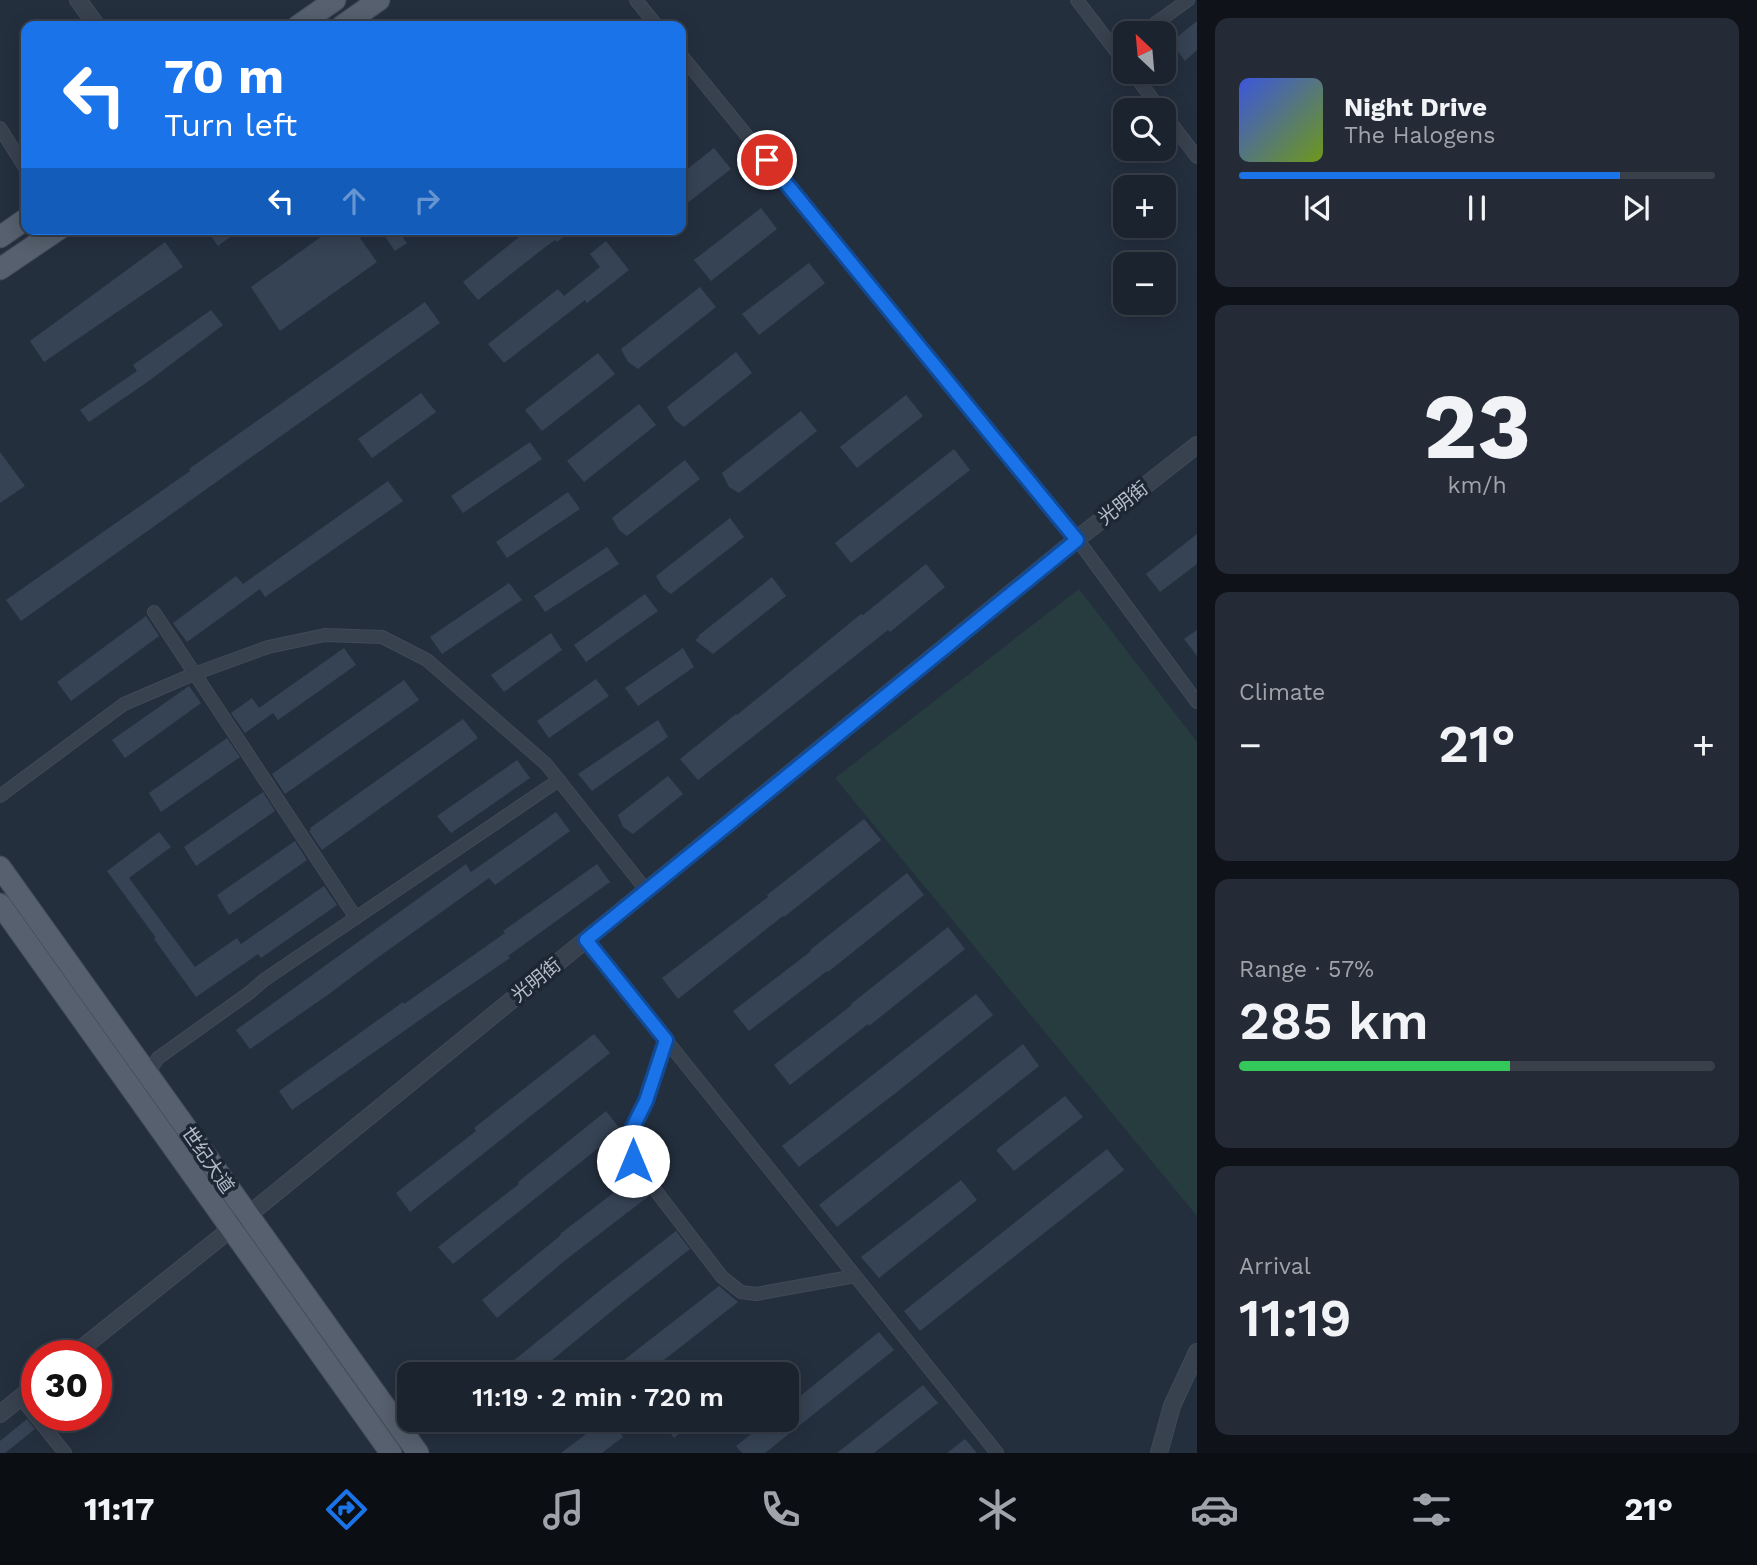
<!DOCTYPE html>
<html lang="en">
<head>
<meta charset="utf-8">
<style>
  :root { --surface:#1b232e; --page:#242b36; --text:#f1f3f6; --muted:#a0a4aa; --line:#39404a; --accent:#1a73e8 }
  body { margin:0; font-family:"Work Sans","Noto Sans SC",sans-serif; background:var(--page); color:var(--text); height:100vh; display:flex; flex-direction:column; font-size:26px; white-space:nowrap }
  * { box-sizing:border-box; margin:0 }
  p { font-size:23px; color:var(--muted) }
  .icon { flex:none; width:38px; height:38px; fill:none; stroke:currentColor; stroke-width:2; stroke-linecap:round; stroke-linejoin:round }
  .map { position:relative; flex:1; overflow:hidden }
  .drawer { display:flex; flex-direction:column; gap:18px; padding:18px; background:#0f1319; width:560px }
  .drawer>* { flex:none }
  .hud { position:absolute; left:21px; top:21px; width:665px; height:214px; border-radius:14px; box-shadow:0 4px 18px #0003,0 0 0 2px var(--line); background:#1a73e8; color:#fff; overflow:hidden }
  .needle { width:46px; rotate:334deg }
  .buttons { position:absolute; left:1113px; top:21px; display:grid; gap:14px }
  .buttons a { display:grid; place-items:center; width:63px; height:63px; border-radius:14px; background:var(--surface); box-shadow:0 4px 18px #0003,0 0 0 2px var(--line); font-size:35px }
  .speed { position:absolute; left:21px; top:1340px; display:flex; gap:14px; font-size:35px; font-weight:700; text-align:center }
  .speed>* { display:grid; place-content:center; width:91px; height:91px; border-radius:50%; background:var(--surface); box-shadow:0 4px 18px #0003,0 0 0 2px var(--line); line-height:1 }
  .speed .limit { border:10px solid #d22; background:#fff; color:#111 }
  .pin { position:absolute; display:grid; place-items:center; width:60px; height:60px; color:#fff; margin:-30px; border:4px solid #fff; border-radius:50%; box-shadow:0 2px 7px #0007 }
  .me { position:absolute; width:77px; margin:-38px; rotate:0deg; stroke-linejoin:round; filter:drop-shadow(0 0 5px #0008) }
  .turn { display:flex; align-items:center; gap:24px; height:147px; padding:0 28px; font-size:32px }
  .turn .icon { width:91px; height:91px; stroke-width:2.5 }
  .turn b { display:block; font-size:49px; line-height:60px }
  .lanes { display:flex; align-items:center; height:66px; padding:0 28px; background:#0003; justify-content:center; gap:35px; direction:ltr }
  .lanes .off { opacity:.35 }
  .big { font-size:52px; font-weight:600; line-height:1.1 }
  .drawer .widget { flex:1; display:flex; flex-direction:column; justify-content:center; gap:10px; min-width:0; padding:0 24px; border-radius:14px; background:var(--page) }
  .drawer .dial { align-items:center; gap:0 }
  .dial b { font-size:91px; line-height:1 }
  .song { display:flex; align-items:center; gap:21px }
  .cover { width:84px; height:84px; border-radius:10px; background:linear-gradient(135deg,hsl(230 70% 55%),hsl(80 70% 35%)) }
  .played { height:7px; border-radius:4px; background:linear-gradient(90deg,var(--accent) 80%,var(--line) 80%) }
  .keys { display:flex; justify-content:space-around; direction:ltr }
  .heat { display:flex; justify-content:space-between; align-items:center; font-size:38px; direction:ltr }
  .charge { height:10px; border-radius:5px; background:linear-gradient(90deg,#34c759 57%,var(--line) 0) }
  .trip { position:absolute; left:397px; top:1362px; width:402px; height:70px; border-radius:14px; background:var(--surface); box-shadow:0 4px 18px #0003,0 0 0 2px var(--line); font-weight:600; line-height:70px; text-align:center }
  .tab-bar { display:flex; height:112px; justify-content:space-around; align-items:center; background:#0b0e12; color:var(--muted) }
  .tab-bar .icon { width:49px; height:49px }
  .tab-bar .active { color:var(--accent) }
  .tab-bar b { font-size:32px; color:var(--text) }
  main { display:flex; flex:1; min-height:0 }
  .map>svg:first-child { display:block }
  .green { fill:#263c3f }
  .building { fill:#364354 }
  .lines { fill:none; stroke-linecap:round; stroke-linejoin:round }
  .minor-casing { stroke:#414a57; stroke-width:14 }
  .tertiary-casing { stroke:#414a57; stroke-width:18 }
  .primary-casing { stroke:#414a57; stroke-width:23 }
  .minor { stroke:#38414e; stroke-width:12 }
  .tertiary { stroke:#38414e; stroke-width:16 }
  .primary { stroke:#56606e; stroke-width:21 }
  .route-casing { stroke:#114b97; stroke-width:18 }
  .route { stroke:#1a73e8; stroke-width:12 }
  .labels { text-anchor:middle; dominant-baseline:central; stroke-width:7; stroke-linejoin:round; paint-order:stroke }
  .street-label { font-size:19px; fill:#b4bcc9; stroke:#1d2633 }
</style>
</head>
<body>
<main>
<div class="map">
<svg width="1197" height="1453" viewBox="0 0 1197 1453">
  <rect width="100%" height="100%" fill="#242f3e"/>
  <polygon class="green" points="1079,589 1197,742 1197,1216 835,778"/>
  <g class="building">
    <polygon points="1197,21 1197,50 1185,61 1171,42"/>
    <polygon points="714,148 731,169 681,208 681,174"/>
    <polygon points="761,208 777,229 711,281 694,260"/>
    <polygon points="206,229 241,229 218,246"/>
    <polygon points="332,229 355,229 361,237 360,238 377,262 280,331 251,287"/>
    <polygon points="380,229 397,229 407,243 395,251"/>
    <polygon points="529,229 574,229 557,242 555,240 544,248 478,300 463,282"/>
    <polygon points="606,241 629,270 587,303 585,300 504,363 488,344 558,289 564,296 600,267 590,254"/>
    <polygon points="165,242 183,267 44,362 30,341"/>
    <polygon points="809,263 825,283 759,335 742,314"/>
    <polygon points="700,287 716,307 638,369 628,362 621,349"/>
    <polygon points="425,302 440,323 21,621 6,600 190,471 189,469"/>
    <polygon points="211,310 223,325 146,383 89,422 80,410 137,371 133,365"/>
    <polygon points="736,352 752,373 684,427 675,420 667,407"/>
    <polygon points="598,353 615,374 542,431 525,410"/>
    <polygon points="421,393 436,412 372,458 358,439"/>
    <polygon points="906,395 923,416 857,468 840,447"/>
    <polygon points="639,404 656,425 584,482 567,461"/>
    <polygon points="801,411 817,431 739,493 729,487 722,473"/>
    <polygon points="530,442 542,459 463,513 451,496"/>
    <polygon points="954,449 970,470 851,563 835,543"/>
    <polygon points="0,452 25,486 0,503"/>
    <polygon points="685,460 700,479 627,536 619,530 612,518"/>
    <polygon points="388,481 403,501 265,597 260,589 187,642 173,623 236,576 243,584"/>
    <polygon points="568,492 580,509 507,558 496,542"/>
    <polygon points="730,518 744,537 671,594 663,588 656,576"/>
    <polygon points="1197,534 1197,564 1160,592 1146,574"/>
    <polygon points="607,547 619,564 545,612 534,596"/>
    <polygon points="926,564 945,587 890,632 888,630 698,780 680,759 736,714 737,715 861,614 863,615"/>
    <polygon points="772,577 786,596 713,654 695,640 699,637 698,636"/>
    <polygon points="509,583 522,600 442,654 430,637"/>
    <polygon points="645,594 658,611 586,662 574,645"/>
    <polygon points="146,616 159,636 71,701 57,682"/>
    <polygon points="1197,630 1197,656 1184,639"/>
    <polygon points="551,633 562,650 504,692 491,675"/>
    <polygon points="344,648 356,665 278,720 273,713 245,733 231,713 252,698 259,708"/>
    <polygon points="683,648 694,667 638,706 625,688"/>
    <polygon points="596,679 609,696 549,738 537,721"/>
    <polygon points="404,680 419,700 285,794 272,774"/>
    <polygon points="189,686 201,703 125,758 112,740"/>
    <polygon points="463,719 478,738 322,850 309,831 311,830 310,828"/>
    <polygon points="658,720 668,737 592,791 578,774"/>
    <polygon points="227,738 240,757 161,812 149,793"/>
    <polygon points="517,760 530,778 451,833 437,816"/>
    <polygon points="668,776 683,794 633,834 623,827 618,815"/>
    <polygon points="263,792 275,811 196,866 184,847"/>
    <polygon points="556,812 570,831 495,885 489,878 373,961 329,994 250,1049 236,1030 466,864 471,872"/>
    <polygon points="864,819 881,840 784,917 783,916 678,999 662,978 768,897 767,895"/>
    <polygon points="159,832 171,847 129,878 195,967 237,938 241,944 324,886 337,905 261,958 258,954 196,997 154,939 156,938 107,871"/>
    <polygon points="295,841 307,860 229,915 217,895"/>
    <polygon points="597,864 610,882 508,956 510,958 431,1012 292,1110 279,1091 403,1002 404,1004 505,933 503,931"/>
    <polygon points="907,873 924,895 828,972 827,971 749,1031 733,1011 811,951 810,950"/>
    <polygon points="948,927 965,949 869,1026 868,1024 790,1085 774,1065 852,1005 851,1004"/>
    <polygon points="976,994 993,1015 897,1092 799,1167 782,1146"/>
    <polygon points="594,1034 610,1053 410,1212 396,1193 476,1131 474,1128"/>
    <polygon points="1023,1044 1039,1066 837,1227 819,1205"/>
    <polygon points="1065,1096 1083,1117 1014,1171 996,1150"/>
    <polygon points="606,1111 621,1130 453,1264 438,1247 519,1184 518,1182"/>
    <polygon points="1107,1149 1124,1170 920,1331 904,1311"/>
    <polygon points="634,1177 649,1196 568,1258 497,1318 482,1300 561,1235 560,1234"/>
    <polygon points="961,1180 977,1200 879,1278 861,1257"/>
    <polygon points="676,1231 690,1249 618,1306 535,1374 522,1374 512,1362 603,1288"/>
    <polygon points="719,1286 738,1302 646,1374 606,1374"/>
    <polygon points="879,1332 894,1350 765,1453 742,1453 736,1446 770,1419 788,1419 788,1406"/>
    <polygon points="733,1362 743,1374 717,1374"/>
    <polygon points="923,1385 938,1403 874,1453 837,1453"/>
    <polygon points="27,1419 35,1429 5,1453 0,1453 0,1441"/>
    <polygon points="606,1419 610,1419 623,1437 602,1453 561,1453"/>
    <polygon points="660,1419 698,1419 674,1438"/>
    <polygon points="965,1439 977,1453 947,1453"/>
  </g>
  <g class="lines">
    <g class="minor-casing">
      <g id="minor">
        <polyline points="636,0 657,26"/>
        <polyline points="1077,0 1125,63"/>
        <polyline points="1142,33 1188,0"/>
        <polyline points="681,55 1077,539 1197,702"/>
        <polyline points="1132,72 1161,110"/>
        <polyline points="1164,114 1197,157"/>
        <polyline points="0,128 26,169"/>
        <polyline points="154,612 356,918"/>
        <polyline points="0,796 124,704 194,674 268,647 325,635 382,637 427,660 546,764 646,890"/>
        <polyline points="586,940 997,1453"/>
        <path d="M666,1040C660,1060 654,1079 647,1098C636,1127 628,1127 633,1161L722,1277L741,1292L756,1294L855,1276"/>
        <polyline points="145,1078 158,1058 249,993 264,980 559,780"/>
        <polyline points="20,1397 65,1453"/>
      </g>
    </g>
    <g class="tertiary-casing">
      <g id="tertiary">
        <polyline points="78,0 97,26"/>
        <polyline points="72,1356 247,1216 1077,539 1197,445"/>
        <polyline points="0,1414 37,1384"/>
        <polyline points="1159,1453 1172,1406 1197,1352"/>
      </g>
    </g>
    <g class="primary-casing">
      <g id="primary">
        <polyline points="298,26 335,0"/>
        <polyline points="342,26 379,0"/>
        <polyline points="0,237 26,219"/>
        <polyline points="0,269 59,229"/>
        <polyline points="0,867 418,1453"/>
        <polyline points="0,904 391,1453"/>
      </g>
    </g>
    <use href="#minor" class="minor"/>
    <use href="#tertiary" class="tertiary"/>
    <use href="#primary" class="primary"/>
  </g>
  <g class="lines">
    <g class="route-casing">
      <polyline id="route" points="633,1161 630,1143 633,1127 646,1101 666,1040 586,940 1077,540 767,160"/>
    </g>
    <use href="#route" class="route"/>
  </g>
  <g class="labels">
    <g class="street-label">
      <text transform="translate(1123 503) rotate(-38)">光明街</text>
      <text transform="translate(536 980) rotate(-39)">光明街</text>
      <text transform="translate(208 1160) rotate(55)">世纪大道</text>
    </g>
  </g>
</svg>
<div class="buttons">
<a><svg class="needle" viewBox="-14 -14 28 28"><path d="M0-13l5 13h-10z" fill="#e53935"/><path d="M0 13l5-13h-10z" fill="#a0a4aa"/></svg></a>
<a><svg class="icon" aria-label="search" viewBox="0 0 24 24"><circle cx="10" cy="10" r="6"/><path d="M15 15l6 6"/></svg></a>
<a>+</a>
<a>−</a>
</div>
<div class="speed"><div class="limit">30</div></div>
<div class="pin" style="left:767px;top:160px;background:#d93025"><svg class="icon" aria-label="arrive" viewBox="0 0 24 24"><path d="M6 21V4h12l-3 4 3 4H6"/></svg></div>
<svg class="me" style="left:633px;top:1161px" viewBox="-20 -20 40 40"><circle r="19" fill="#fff"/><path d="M0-13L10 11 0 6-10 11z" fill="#1a73e8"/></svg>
<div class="trip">11:19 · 2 min · 720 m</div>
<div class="hud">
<div class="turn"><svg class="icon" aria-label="left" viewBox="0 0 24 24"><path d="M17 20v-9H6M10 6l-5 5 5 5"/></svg><div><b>70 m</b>Turn left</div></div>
<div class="lanes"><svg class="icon" aria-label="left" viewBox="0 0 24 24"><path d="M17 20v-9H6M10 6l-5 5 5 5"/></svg><svg class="icon off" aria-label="ahead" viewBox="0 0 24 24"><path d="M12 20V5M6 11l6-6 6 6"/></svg><svg class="icon off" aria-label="right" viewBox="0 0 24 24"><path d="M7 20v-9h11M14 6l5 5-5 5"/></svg></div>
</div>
</div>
<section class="drawer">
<div class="widget">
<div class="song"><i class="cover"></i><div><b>Night Drive</b><p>The Halogens</p></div></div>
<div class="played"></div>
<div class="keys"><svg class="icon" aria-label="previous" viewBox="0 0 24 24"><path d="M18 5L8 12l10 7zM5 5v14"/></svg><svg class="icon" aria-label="pause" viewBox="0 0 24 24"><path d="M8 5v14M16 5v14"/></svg><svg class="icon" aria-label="next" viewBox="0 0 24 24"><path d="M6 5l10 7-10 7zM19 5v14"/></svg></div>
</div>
<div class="widget dial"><b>23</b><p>km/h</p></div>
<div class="widget"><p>Climate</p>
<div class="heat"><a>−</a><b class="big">21°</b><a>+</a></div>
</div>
<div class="widget"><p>Range · 57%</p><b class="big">285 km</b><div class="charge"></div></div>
<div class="widget"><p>Arrival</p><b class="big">11:19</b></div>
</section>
</main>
<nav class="tab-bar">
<b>11:17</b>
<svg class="icon active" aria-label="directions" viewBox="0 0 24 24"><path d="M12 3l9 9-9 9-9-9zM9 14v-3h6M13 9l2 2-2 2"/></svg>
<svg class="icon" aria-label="music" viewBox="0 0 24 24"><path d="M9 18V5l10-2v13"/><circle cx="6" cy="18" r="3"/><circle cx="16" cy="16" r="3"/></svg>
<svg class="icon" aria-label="phone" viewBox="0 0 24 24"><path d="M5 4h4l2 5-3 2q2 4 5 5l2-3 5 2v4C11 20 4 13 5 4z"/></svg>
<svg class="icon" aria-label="climate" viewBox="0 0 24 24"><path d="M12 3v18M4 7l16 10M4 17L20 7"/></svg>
<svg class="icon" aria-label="car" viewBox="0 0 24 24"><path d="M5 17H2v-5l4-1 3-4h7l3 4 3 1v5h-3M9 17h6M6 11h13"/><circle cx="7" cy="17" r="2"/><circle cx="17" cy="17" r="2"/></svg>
<svg class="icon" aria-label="filters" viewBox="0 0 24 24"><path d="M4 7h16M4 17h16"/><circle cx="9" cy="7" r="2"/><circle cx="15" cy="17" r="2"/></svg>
<b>21°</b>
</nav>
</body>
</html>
